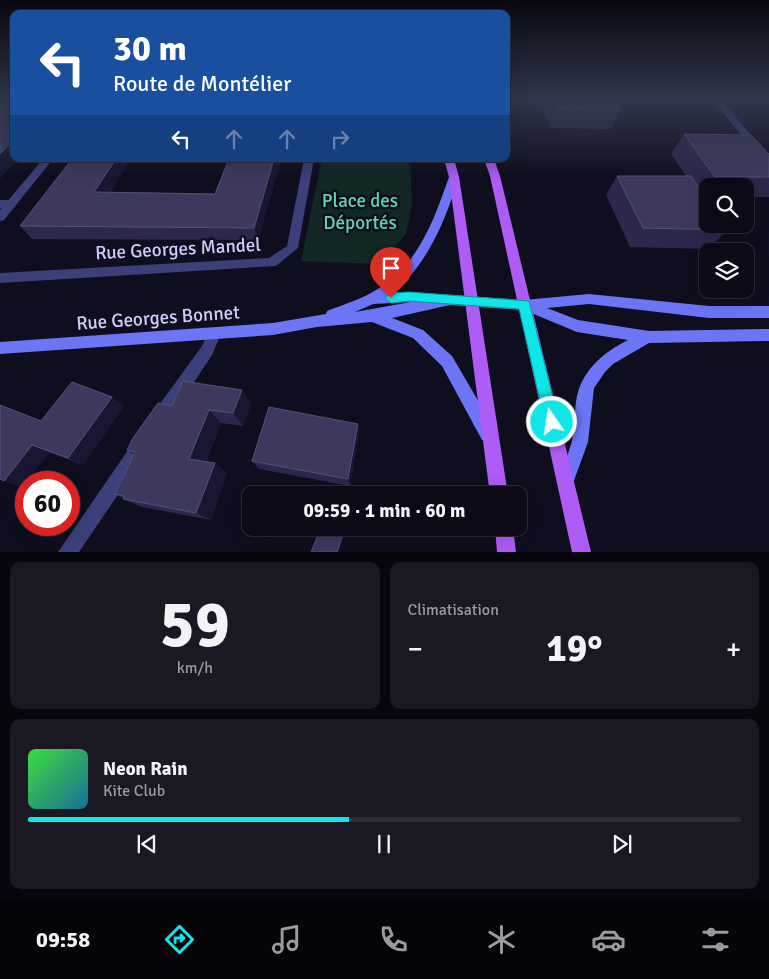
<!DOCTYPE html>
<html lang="fr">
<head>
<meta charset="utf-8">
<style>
  :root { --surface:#0b0a16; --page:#191823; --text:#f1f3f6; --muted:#9a9aa1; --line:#2b2b35; --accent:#0fe6e7 }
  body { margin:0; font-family:Signika,sans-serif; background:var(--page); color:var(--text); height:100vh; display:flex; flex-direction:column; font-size:19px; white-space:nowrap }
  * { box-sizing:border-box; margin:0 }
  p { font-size:16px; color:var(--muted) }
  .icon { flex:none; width:28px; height:28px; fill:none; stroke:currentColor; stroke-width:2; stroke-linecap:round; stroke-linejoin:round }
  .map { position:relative; height:552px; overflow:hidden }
  .sheet { display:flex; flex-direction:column; gap:10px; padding:10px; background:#06060c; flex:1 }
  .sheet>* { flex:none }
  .banner { position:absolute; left:10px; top:10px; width:500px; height:152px; border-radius:10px; box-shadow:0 5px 20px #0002,0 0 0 1px var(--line); background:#1a4fa0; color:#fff; overflow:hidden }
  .fabs { position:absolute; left:699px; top:178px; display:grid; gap:10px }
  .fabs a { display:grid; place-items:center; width:55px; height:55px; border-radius:10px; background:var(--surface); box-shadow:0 5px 20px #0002,0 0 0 1px var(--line); font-size:25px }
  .speed { position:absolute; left:15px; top:471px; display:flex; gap:10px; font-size:25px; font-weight:700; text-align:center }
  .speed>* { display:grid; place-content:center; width:65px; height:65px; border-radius:50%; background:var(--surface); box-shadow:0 5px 20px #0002,0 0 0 1px var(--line); line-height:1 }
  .speed .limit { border:8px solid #d22; background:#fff; color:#111 }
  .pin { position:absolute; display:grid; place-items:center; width:42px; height:42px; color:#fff; margin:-51px -21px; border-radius:50% 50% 50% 0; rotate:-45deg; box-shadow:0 0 5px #0007 }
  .pin .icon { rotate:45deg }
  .me { position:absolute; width:55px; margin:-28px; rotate:347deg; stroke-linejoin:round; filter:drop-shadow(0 0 4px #0008) }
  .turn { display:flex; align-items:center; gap:18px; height:105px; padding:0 20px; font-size:22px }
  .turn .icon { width:65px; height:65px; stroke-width:2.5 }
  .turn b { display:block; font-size:35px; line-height:42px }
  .lanes { display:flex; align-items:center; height:48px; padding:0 20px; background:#0003; justify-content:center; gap:25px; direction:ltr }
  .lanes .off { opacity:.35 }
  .big { font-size:38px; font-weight:700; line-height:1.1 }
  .sheet .widget { flex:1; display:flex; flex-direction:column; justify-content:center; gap:8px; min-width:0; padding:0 18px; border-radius:10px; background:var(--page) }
  .sheet .dial { align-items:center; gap:0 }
  .dial b { font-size:65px; line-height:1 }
  .song { display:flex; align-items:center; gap:15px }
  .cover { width:60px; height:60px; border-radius:8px; background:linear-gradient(135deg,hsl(120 70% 55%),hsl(200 70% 35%)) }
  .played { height:5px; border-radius:2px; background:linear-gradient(90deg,var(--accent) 45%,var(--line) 45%) }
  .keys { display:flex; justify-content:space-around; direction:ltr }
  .heat { display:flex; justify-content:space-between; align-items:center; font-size:28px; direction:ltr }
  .sheet .tiles { flex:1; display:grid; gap:10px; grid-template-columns:1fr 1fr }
  .widget:last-child { grid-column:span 2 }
  .trip { position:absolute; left:242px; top:486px; width:285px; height:50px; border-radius:10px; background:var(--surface); box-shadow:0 5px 20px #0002,0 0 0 1px var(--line); font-weight:700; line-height:50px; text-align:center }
  .tab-bar { display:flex; height:80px; justify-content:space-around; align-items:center; background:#040409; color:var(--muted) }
  .tab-bar .icon { width:35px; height:35px }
  .tab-bar .current { color:var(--accent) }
  .tab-bar b { font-size:22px; color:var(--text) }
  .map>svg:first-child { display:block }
  .green { fill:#112825 }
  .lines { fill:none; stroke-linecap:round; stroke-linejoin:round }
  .lane { fill:#3b3f7a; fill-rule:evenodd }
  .street { fill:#3b3f7a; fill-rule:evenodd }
  .secondary { fill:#6b75f6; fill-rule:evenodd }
  .primary { fill:#ad5cf5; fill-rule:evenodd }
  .wall { fill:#2b284b }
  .shaded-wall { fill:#191631 }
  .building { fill:#3d395e; stroke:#545177 }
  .route { fill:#0fe6e7; stroke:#0a9696 }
  .labels { text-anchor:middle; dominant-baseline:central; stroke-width:5; stroke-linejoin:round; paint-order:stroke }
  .park-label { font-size:19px; fill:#5fd6ad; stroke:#0f0e1e }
  .street-label { font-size:19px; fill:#cfcefc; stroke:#0f0e1e }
</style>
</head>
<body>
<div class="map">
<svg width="769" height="552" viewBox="0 0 769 552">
  <rect width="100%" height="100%" fill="#0f0e1e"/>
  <polygon class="green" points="410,159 412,204 406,234 379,264 301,261 321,163"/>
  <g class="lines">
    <g class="lane">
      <polygon points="0,200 10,200 15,204 10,208 0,208"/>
      <polygon points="214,328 219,330 221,334 212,355 166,424 160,426 154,424 152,418 154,412 202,346 209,330"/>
      <polygon points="143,435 149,437 151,443 149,449 79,552 58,552 137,437"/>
    </g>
    <g class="street">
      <polygon points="712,100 721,100 769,156 769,165 766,164"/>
      <polygon points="43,159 53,159 4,220 0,221 0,210"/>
      <polygon points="304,159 314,159 298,248 276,266 0,283 0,273 269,258 287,246"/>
    </g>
    <path class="secondary" d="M454,174L459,177C445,221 429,262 393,293L409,292L524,300L589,294L709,306H769V318H709L589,304L547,308L578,320L649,331L769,329V341L649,343L613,364L605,372L594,388L588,442L572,486L566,489L560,486L557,480C562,467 569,454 572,440C575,428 574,415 576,402C580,372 602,353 628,340L577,332L524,310L450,305L392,318L423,330L452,356L494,428L496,434L494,440L488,442L482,440L442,366L413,338L372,322L317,327L273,335L0,354V342L273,323L326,314L327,311C346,304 367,297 384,285C420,260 435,217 449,177ZM411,302L355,312L373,304Z"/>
    <g class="primary">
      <polygon points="444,159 454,159 459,177 508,495 490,495 449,177"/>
      <polygon points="484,159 494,159 500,176 591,552 572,552 490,176"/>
      <polygon points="495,528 513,528 516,552 497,552"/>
    </g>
  </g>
  <g class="wall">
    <polygon points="539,100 615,100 621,110 611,129 551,128"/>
    <polygon points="684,134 769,154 769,197 745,197 745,186 708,186 708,196 704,196 727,230 709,249 630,247 606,195 617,176 686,176 671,154"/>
    <polygon points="229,159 281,159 258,240 32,239 20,226 110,192 215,194"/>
    <polygon points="242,390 251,403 243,426 221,423 206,462 215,463 227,473 211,520 142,507 123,499 124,498 115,494 134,455 127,450 172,406"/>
    <polygon points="112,397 124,406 83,465 49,452 23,487 4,481 41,421"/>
    <polygon points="359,434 350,486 259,469 252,461"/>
  </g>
  <g class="shaded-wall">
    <polygon points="14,139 14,159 18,159 0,179 0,154"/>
    <polygon points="116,159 131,159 103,205 94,192"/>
    <polygon points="274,159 281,159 258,240 254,228"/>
    <polygon points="242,390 251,403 243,426 233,413"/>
    <polygon points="112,397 124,406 83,465 68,458"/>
    <polygon points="209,410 221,423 203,469 189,459"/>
    <polygon points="358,424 359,434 350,486 348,479"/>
    <polygon points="32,445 49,452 23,487 4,481"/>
    <polygon points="215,463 227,473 211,520 196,513"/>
    <polygon points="345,528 347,528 339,552 337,552"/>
  </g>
  <g class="building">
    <polygon points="0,100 14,100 14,139 0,154"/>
    <polygon points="554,100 615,100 621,110 558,109"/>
    <polygon points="684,134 751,135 769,154 769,177 715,177"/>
    <polygon points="72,159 116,159 94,192 215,194 229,159 274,159 254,228 20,226"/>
    <polygon points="617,176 691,176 708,201 708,224 723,224 727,230 643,228"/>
    <polygon points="183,381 242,390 233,413 209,410 189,459 215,463 196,513 123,499 124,496 115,494 135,452 127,450 133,438 158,403 172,406"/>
    <polygon points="72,382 112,397 68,458 32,445 4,481 0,479 0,405 41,421"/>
    <polygon points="269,407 358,424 348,479 252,461"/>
    <polygon points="321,528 345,528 337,552 311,552"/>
  </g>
  <linearGradient id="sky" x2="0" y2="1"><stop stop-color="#080810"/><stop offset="0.56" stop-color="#31364c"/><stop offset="1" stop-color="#31364c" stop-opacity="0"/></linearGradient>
  <rect width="769" height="178" fill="url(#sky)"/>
  <polygon class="route" points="409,292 529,301 559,422 557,427 552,429 547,427 545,422 519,309 409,301 391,303 385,298 391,293"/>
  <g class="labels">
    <g class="park-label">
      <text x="360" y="201">Place des<tspan x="360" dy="22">Déportés</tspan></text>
    </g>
    <g class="street-label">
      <text transform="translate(178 249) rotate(-3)">Rue Georges Mandel</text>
      <text transform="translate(158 318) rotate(-4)">Rue Georges Bonnet</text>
    </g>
  </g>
</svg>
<div class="fabs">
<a><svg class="icon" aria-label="search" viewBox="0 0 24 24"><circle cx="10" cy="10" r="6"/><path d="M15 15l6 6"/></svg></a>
<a><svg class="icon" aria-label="layers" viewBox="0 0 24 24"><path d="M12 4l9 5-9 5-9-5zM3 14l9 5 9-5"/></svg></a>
</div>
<div class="speed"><div class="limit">60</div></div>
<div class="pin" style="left:391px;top:298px;background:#d93025"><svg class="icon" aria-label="arrive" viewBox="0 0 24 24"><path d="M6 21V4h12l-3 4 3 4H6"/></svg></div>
<svg class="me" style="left:552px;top:422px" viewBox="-20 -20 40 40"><circle r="17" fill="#0fe6e7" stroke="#fff" stroke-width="3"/><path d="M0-11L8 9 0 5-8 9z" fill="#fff"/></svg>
<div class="trip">09:59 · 1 min · 60 m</div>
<div class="banner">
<div class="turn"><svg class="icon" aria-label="left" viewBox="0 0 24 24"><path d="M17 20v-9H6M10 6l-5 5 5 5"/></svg><div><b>30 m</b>Route de Montélier</div></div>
<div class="lanes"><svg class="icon" aria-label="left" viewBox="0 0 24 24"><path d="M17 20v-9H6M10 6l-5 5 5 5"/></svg><svg class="icon off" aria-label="ahead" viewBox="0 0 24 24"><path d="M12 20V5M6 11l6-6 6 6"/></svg><svg class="icon off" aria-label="ahead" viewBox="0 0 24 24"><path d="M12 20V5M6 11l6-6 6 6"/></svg><svg class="icon off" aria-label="right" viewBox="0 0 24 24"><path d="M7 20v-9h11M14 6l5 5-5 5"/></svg></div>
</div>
</div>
<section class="sheet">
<div class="tiles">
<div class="widget dial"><b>59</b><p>km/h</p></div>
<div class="widget"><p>Climatisation</p>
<div class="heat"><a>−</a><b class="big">19°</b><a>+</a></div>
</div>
<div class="widget">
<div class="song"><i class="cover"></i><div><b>Neon Rain</b><p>Kite Club</p></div></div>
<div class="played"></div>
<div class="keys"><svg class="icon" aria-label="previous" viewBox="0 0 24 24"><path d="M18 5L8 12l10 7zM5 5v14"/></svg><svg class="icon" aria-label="pause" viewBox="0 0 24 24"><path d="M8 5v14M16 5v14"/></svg><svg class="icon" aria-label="next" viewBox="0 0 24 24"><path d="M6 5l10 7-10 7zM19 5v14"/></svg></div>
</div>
</div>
</section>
<nav class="tab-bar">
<b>09:58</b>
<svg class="icon current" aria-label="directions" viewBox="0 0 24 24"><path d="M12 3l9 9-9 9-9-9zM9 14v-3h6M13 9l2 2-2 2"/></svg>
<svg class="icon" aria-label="music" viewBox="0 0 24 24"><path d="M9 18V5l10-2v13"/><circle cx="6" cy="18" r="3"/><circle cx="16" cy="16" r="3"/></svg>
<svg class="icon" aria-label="phone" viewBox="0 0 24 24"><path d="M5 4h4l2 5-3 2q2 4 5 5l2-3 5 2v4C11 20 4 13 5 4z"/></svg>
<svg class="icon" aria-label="climate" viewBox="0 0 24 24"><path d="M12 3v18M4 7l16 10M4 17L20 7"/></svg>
<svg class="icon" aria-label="car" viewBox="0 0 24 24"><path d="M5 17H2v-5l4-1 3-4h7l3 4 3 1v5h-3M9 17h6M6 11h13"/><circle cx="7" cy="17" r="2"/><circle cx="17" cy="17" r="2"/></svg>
<svg class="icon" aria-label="filters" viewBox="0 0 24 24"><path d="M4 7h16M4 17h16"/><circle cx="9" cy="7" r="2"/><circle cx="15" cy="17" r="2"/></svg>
</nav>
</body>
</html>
